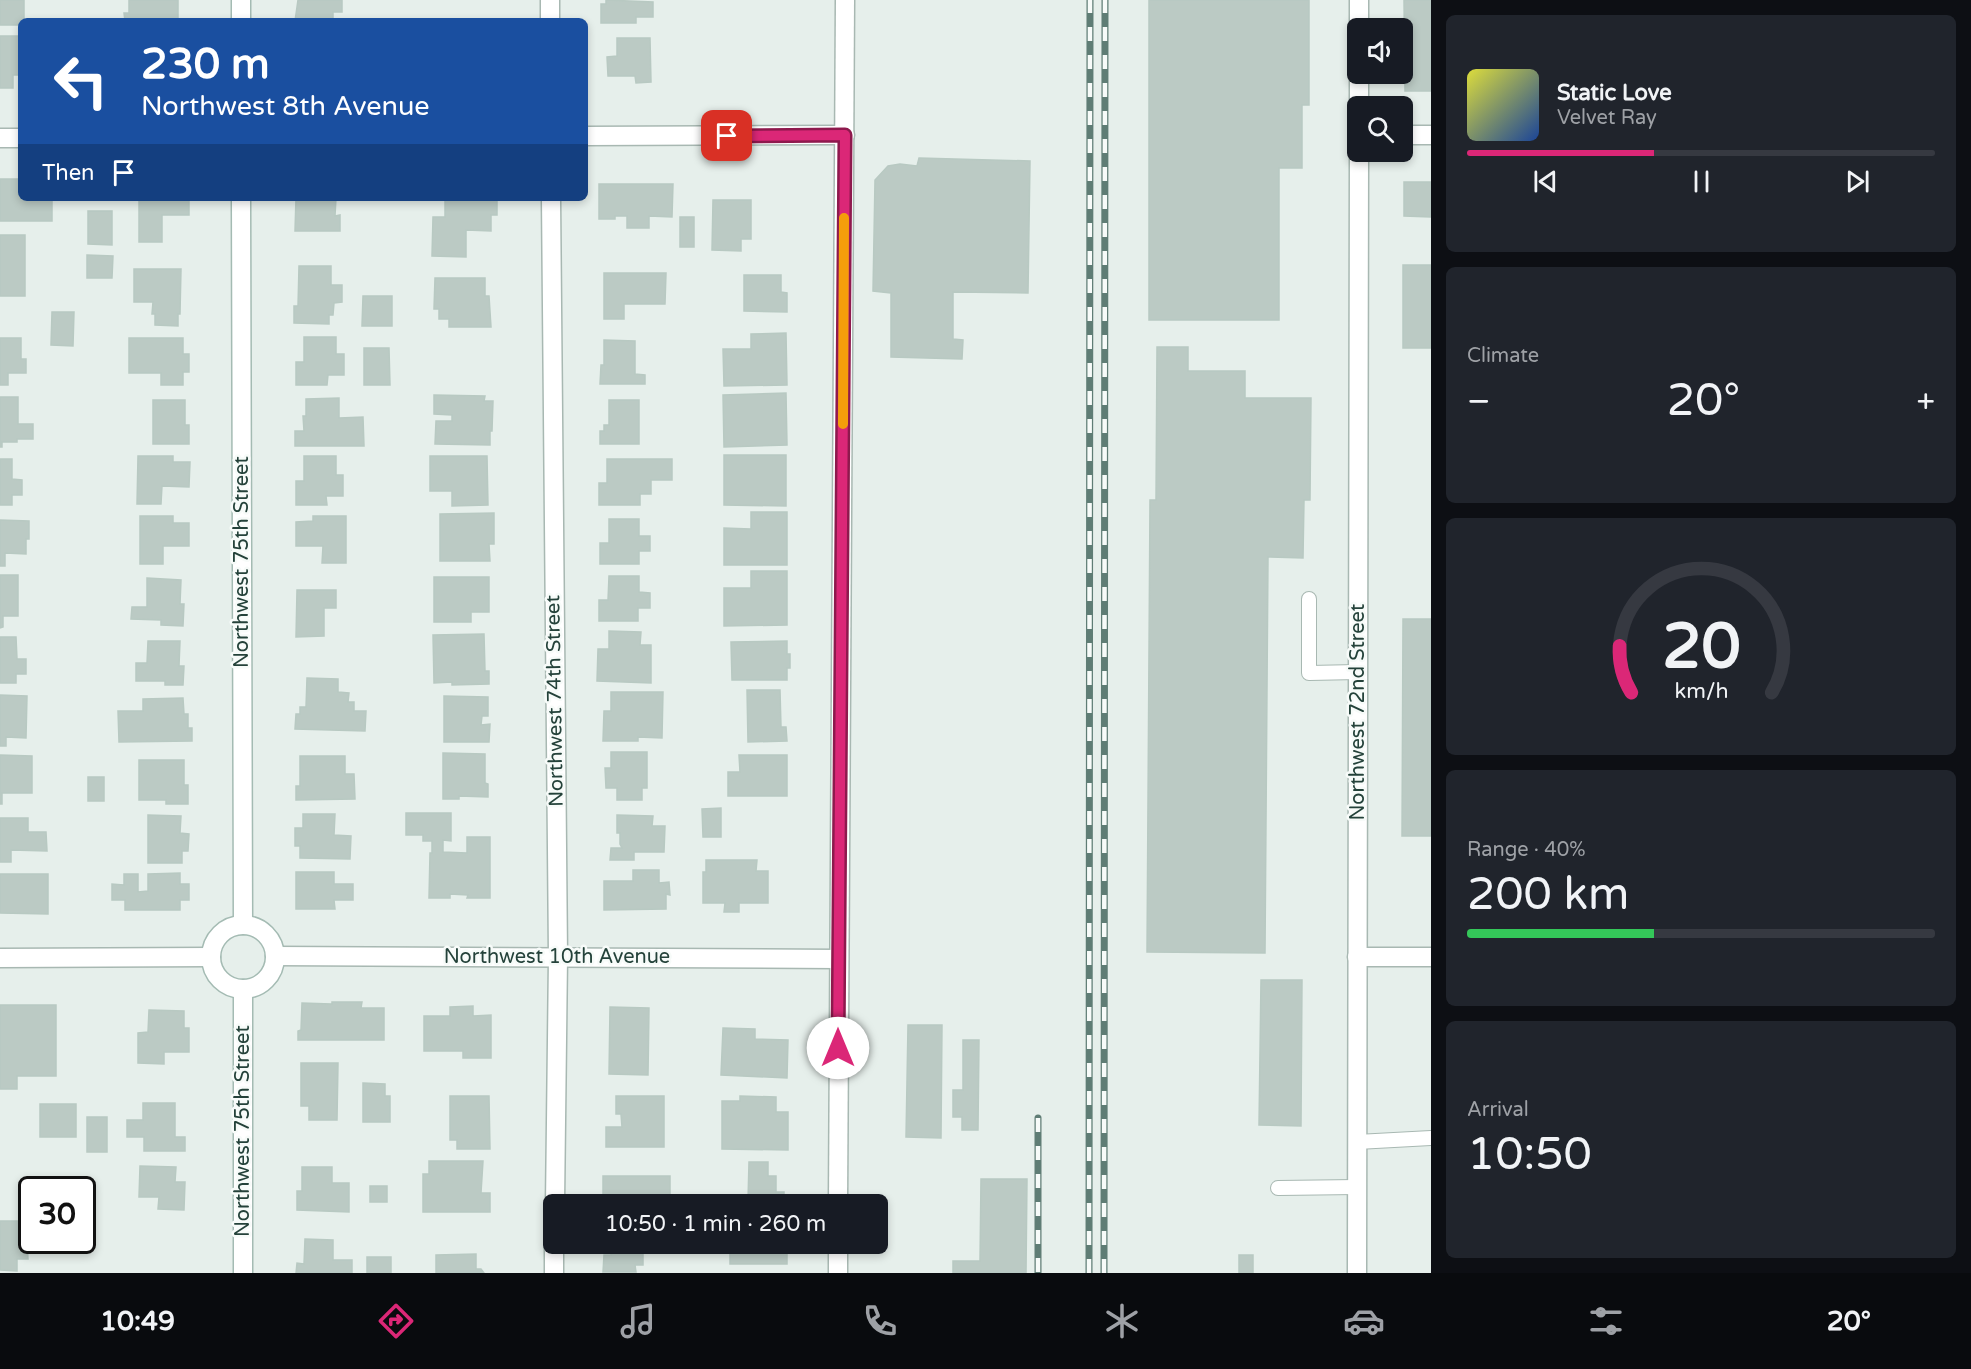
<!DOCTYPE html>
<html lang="en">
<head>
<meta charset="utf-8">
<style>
  :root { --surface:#171b24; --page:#20242c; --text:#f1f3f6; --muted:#9ea1a6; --line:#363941; --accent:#db2777 }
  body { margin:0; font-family:"Varela Round",sans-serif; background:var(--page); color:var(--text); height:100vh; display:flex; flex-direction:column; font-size:22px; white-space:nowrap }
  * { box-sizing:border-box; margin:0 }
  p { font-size:20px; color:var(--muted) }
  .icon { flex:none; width:33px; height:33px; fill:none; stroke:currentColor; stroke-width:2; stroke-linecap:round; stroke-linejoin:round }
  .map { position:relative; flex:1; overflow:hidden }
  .side { display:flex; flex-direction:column; gap:15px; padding:15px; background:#0d0f14; width:540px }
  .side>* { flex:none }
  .banner { position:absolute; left:18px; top:18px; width:570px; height:183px; border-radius:9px; box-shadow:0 3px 9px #0003; background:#1a4fa0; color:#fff; overflow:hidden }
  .buttons { position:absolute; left:1347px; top:18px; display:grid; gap:12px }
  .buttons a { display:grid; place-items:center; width:66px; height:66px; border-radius:9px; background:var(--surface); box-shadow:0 3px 9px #0003; font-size:30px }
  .speed { position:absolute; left:18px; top:1176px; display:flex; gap:12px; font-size:30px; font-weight:700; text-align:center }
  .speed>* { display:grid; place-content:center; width:78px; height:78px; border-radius:50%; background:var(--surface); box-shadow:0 3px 9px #0003; line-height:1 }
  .speed .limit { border:3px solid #111; border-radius:9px; background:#fff; color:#111 }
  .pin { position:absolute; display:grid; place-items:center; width:51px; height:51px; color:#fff; margin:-26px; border-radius:12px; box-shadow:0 3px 9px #0006 }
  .me { position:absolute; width:66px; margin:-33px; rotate:0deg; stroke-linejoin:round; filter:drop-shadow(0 0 4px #0008) }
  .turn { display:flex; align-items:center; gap:21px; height:126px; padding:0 24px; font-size:27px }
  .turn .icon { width:78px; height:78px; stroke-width:2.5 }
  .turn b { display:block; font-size:42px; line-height:51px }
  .then { display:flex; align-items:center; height:57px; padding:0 24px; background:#0003; gap:12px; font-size:22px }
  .big { font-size:45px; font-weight:600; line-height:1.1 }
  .side .tile { flex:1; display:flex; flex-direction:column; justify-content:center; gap:9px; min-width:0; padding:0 21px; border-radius:9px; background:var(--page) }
  .side .dial { align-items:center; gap:0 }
  .dial svg { height:156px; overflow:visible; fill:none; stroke:var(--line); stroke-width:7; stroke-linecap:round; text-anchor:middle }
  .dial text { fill:var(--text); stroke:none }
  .song { display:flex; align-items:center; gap:18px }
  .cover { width:72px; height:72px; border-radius:9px; background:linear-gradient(135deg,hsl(60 70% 55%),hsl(220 70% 35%)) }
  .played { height:6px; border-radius:3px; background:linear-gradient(90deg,var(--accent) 40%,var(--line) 40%) }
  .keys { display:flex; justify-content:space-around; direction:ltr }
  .heat { display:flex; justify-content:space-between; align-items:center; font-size:33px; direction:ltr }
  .charge { height:9px; border-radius:4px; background:linear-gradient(90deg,#34c759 40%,var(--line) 0) }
  .trip { position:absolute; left:543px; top:1194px; width:345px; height:60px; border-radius:9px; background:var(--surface); box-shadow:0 3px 9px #0003; font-weight:600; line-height:60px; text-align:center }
  .dock { display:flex; height:96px; justify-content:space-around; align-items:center; background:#090b0e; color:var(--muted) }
  .dock .icon { width:42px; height:42px }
  .dock .current { color:var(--accent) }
  .dock b { font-size:27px; color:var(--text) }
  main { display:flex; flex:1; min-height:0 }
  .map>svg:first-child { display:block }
  .building { fill:#bbcac4; stroke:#b8c9c2; stroke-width:1.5 }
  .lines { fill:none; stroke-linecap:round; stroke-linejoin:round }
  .lane-casing { stroke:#a8b8b2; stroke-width:16 }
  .street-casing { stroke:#a8b8b2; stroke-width:21 }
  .secondary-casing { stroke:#a4bbb3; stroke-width:21 }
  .lane { stroke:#fff; stroke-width:14 }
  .street { stroke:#fff; stroke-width:18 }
  .secondary { stroke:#fff; stroke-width:18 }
  .rail-casing { stroke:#5f7d75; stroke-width:7 }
  .rail { stroke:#f7fbf9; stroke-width:4.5; stroke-dasharray:14; stroke-linecap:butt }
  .route-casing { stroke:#8e194d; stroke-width:15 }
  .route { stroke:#db2777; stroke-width:10 }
  .slow { stroke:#f59e0b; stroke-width:10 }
  .labels { text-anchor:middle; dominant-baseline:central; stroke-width:5; stroke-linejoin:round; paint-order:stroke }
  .street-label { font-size:20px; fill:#24423a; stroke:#f7fbf9 }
</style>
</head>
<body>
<main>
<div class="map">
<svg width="1431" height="1273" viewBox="0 0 1431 1273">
  <rect width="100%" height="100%" fill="#e6efeb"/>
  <g class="building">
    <polygon points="0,0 24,0 24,21 19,21 20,25 0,25"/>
    <polygon points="129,0 178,0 178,21 125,21 124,13 129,13"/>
    <polygon points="298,0 342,0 342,12 333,12 333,21 295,21"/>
    <polygon points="606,0 653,2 653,17 636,17 636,23 601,23 601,4 606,4"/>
    <polygon points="1149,0 1309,0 1309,105 1302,105 1302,168 1279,168 1279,320 1149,320"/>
    <polygon points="1404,0 1431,0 1431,91 1405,91"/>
    <polygon points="0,36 21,36 21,75 13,75 13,88 0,88"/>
    <polygon points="617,38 650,38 651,82 636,83 635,76 608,76 607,57 617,56"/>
    <polygon points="919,158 1030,161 1028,293 953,292 953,339 963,340 962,359 891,357 891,293 873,291 875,180 888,166 900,164 917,166"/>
    <polygon points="0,179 21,179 21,198 52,198 52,221 0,221"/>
    <polygon points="1404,182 1431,182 1431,217 1404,216"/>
    <polygon points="599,184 673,184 672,217 649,216 649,228 627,228 627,216 615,216 615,219 599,219"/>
    <polygon points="139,198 189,198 189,215 162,215 162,242 139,242"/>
    <polygon points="296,198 336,198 335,216 340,215 340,231 295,231"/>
    <polygon points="445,198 497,198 497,215 491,215 491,231 466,230 466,257 432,256 433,217 445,217"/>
    <polygon points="713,200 751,200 751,239 741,239 741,251 712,250"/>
    <polygon points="88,211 112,211 112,245 88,244"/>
    <rect x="680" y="217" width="14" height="30"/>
    <rect x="0" y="235" width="25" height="61"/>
    <polygon points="87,255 113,256 112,278 87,278"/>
    <rect x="1403" y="265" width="28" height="83"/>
    <polygon points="299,266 331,266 331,285 342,285 342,302 334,303 333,315 329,315 329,324 294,323 294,306 298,306"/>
    <polygon points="134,269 181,269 180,314 178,314 178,326 155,325 155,314 152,314 153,302 134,302"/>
    <polygon points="604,273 666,273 665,304 624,304 624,319 604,319"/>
    <polygon points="744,275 781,275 781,292 787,293 787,312 744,311"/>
    <polygon points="435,278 485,278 485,296 489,296 491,327 449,327 449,319 439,319 439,309 434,309"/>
    <polygon points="363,296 392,296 392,326 362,326"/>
    <polygon points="52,312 74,312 73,346 51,345"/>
    <polygon points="786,333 787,385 724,386 723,349 751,349 751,334"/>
    <polygon points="304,337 336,337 336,354 344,354 344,375 328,375 327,385 296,385 296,362 304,362"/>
    <polygon points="0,338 21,338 21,359 26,359 26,373 8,373 8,385 0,385"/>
    <polygon points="129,338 183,338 183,354 189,354 189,372 183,372 183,385 161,385 161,373 129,373"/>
    <polygon points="604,340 635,341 635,374 645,375 645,384 600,384 601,365 604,365"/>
    <polygon points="1157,347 1188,347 1188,371 1245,371 1245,398 1311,398 1310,500 1304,500 1303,558 1268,557 1265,953 1147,952 1150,500 1156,500"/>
    <polygon points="364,348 389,348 390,385 364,385"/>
    <polygon points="786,393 787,445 724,447 723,395"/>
    <polygon points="434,395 485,396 484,401 493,401 492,431 490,431 490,445 435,444 436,421 452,421 452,415 434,414"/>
    <polygon points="0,397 18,397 18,424 33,424 33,439 17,439 17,442 2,442 2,447 0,447"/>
    <polygon points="339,398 339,418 363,417 364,446 295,446 295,431 304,431 303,416 306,416 306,399"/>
    <polygon points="153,400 185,400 185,425 189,425 189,444 153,444"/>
    <polygon points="609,400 639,400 639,444 600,444 600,431 604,431 604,425 609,425"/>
    <polygon points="724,455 786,455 786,506 724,505"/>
    <polygon points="138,456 173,456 173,462 190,462 189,487 162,486 161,504 137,504"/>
    <polygon points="304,456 336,456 336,475 343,475 343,496 326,496 327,505 296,505 296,481 304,481"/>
    <polygon points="430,456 487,456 488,505 452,506 452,491 430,491"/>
    <polygon points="0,459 12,459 12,479 22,480 22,495 12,495 12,505 0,505"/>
    <polygon points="607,459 672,459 672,480 651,480 651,494 640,494 640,505 599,505 599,483 607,483"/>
    <polygon points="751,512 787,512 787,565 724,565 724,528 751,529"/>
    <polygon points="494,513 494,544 489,544 490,561 440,561 440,514"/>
    <polygon points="140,516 173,516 173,523 189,523 189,546 163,546 163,564 140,564"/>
    <polygon points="313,516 346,516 346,563 322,563 323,546 296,546 296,522 313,521"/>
    <polygon points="609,519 639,519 639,536 650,536 650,551 639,551 639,564 600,564 600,543 609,543"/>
    <polygon points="0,520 29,521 29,539 26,539 26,554 5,553 5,566 0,566"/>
    <polygon points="751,571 787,571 787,625 724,626 724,588 751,588"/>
    <polygon points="0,575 18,575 18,616 3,616 3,627 0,628"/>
    <polygon points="609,576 639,576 639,592 650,593 650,608 638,608 638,621 599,621 599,600 608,600"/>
    <polygon points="434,577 489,577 489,612 471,612 471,622 434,622"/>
    <polygon points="147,578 181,580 180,604 184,604 183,626 161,625 161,620 131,619 132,607 147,607"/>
    <polygon points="297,590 336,590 336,608 324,608 324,636 296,637"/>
    <polygon points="1403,619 1431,619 1431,836 1402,836"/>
    <polygon points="609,631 641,632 640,645 651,645 651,683 597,681 598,649 609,649"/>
    <polygon points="484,634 485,671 489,671 489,684 452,685 452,682 434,683 433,635"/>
    <polygon points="0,637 16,637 17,659 26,659 26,674 16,674 16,683 0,683"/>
    <polygon points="148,641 180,641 179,666 184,666 183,685 165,685 165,681 136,681 136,663 147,663"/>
    <polygon points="787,641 787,654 790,654 790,668 787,668 787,680 732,680 731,642"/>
    <polygon points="307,678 338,679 338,692 349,693 348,702 354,702 354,711 366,711 365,731 295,729 296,714 300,714 300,707 306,707"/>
    <polygon points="747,690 780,690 781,727 786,727 787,741 748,742"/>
    <polygon points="611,692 663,692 662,738 638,737 638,741 603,741 604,711 611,711"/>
    <polygon points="0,695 27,696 26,738 6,737 6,746 0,746"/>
    <polygon points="444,696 488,697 488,716 482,716 481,725 490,724 489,742 444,742"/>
    <polygon points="183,698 184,714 188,714 188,728 192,728 192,741 119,742 118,711 143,711 143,699"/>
    <polygon points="611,752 647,752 647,788 642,788 642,800 617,800 617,788 606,788 605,768 611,768"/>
    <polygon points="443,753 485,754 485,783 488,784 488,797 459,796 459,799 443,799"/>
    <polygon points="0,755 32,756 32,793 2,793 2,804 0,804"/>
    <polygon points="739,755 787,755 787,796 728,796 728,772 740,772"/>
    <polygon points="300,756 345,756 345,774 354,774 355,799 296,800 296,786 300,786"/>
    <polygon points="139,760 184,760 184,785 188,785 188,804 166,804 166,800 139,800"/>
    <rect x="88" y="777" width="16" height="24"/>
    <polygon points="721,808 721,837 703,837 702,809"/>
    <polygon points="406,813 451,813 451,841 443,840 443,852 467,853 467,837 490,837 490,898 467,898 468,895 450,894 450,898 429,898 430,853 432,853 432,841 423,841 423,835 406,835"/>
    <polygon points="303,814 335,814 334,835 351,836 350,859 300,858 300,846 295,846 295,828 303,828"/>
    <polygon points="148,815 181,816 180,833 189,834 188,851 182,851 182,863 148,863"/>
    <polygon points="617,815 653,816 652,826 665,826 664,852 634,852 634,860 610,860 611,848 622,848 620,844 620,833 617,833"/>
    <polygon points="0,818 28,818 28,832 46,832 47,851 11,850 11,862 0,862"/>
    <polygon points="706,860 757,860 756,871 768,871 768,903 739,903 739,912 724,912 725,903 703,903 703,872 706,872"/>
    <polygon points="633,870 659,870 659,883 669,882 670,895 666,894 666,909 604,910 604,881 633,881"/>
    <polygon points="296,872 334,872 334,884 353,884 353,900 334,900 335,909 296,909"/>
    <polygon points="180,873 180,884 189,884 189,900 180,900 180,910 125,910 125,900 112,900 112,884 124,885 124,874 138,874 138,892 148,891 148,874"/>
    <polygon points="0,874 48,874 48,914 0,913"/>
    <polygon points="1261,980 1302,980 1301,1126 1259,1125"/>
    <polygon points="332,1002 362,1002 361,1008 384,1008 384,1040 298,1040 298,1031 301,1030 302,1003 332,1004"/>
    <polygon points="0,1005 56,1005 56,1076 17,1076 17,1089 0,1089"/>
    <polygon points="473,1006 473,1016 491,1015 491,1058 463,1058 463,1051 424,1051 424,1016 450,1016 450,1007"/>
    <polygon points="610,1007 649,1008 648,1075 609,1074"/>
    <polygon points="149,1010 184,1011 184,1028 189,1028 189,1052 164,1052 164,1064 138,1063 138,1033 148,1032"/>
    <polygon points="908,1025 942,1025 941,1138 906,1137"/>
    <polygon points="723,1028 755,1029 755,1039 788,1040 787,1078 721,1075"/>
    <polygon points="963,1040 979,1040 978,1130 962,1130 962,1117 953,1117 953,1090 963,1090"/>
    <polygon points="301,1063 338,1063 337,1120 309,1120 309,1106 301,1106"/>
    <polygon points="363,1083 385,1084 385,1096 390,1096 390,1122 363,1122"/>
    <polygon points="450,1096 489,1096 490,1149 457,1149 457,1140 450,1140"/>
    <polygon points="616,1096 664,1096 664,1147 606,1147 606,1127 622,1127 621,1114 616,1114"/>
    <polygon points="740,1096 776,1097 776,1112 788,1112 788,1150 722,1149 722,1101 740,1101"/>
    <polygon points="143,1103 175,1103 175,1137 185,1137 185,1151 144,1151 144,1137 127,1137 127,1120 143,1120"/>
    <rect x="40" y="1104" width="36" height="33"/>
    <rect x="87" y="1117" width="20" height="35"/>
    <polygon points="429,1161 483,1161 481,1193 490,1193 490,1212 423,1212 423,1174 429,1174"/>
    <polygon points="749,1162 768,1162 768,1176 776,1176 776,1192 784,1192 784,1204 736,1204 736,1200 748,1200"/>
    <polygon points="140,1166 176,1167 175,1182 185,1182 184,1210 158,1209 159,1197 139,1197"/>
    <polygon points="302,1167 332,1167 332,1183 349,1183 349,1212 297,1210 297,1191 302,1191"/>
    <rect x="603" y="1176" width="67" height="28"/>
    <polygon points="981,1179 1027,1179 1026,1273 953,1273 953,1261 980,1261"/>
    <rect x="370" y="1186" width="17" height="16"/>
    <polygon points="0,1221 18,1221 18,1242 27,1242 28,1259 17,1259 17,1271 0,1270"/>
    <polygon points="305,1239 333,1240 333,1260 352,1260 352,1273 296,1273 297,1263 304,1264"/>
    <polygon points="611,1244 652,1244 643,1244 643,1265 635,1265 636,1272 603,1272 604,1255 611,1255"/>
    <rect x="730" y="1244" width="57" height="20"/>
    <polygon points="476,1254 476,1269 481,1269 484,1273 436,1273 436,1255"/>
    <rect x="1239" y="1255" width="14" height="18"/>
    <rect x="367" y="1257" width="24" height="16"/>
  </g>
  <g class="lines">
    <g class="lane-casing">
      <g id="lane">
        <polyline points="1309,599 1309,673 1358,672"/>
        <polyline points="1357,1142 1431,1138"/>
        <polyline points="1278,1188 1357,1187"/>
      </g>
    </g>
    <g class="street-casing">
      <g id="street">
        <polyline points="550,0 550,21"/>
        <polyline points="1359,0 1359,28"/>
        <polyline points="1359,74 1359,106"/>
        <polyline points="1402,135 1431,135"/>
        <polyline points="585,136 845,135"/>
        <polyline points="0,138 21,138"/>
        <polyline points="551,198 558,957 555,1204"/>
        <polyline points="275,956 838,959"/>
        <polyline points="1357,957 1431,957"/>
        <polyline points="0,958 211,957"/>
        <polyline points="838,1204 845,0"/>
        <polyline points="554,1273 554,1244"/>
        <polyline points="838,1273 838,1244"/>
        <polyline points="1357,1273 1359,152"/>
      </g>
    </g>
    <g class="secondary-casing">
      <g id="secondary">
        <polyline points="241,0 241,21"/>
        <polyline points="241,198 243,925"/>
        <circle cx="243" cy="957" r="32"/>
        <polyline points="243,989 243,1273"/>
      </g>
    </g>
    <use href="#lane" class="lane"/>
    <use href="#street" class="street"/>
    <use href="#secondary" class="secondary"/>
    <g class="rail-casing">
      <g id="rail">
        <polyline points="1038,1118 1038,1273"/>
        <polyline points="1089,1273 1090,0"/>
        <polyline points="1104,1273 1105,0"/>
      </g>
    </g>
    <use href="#rail" class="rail"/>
  </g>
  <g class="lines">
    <g class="route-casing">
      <polyline id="route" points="727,136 845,135 838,1048"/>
    </g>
    <use href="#route" class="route"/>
    <polyline class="slow" points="843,424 844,218"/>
  </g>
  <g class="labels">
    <g class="street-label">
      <text transform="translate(242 562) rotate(-90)">Northwest 75th Street</text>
      <text transform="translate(555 701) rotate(-91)">Northwest 74th Street</text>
      <text transform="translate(1358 712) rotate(-90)">Northwest 72nd Street</text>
      <text x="557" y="957">Northwest 10th Avenue</text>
      <text transform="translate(243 1131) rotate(-90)">Northwest 75th Street</text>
    </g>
  </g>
</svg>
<div class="buttons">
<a><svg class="icon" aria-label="sound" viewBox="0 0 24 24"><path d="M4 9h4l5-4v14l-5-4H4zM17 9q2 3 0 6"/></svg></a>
<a><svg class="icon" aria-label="search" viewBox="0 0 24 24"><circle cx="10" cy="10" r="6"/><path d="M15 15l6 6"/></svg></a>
</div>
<div class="speed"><div class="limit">30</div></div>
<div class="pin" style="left:727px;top:136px;background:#d93025"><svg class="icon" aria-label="arrive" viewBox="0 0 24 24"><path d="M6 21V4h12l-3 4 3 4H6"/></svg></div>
<svg class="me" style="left:838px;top:1048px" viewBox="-20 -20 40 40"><circle r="19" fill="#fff"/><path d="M0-13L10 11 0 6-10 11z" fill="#db2777"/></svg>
<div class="trip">10:50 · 1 min · 260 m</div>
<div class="banner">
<div class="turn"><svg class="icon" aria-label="left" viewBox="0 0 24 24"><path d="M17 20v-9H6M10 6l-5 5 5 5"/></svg><div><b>230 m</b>Northwest 8th Avenue</div></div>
<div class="then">Then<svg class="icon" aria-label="arrive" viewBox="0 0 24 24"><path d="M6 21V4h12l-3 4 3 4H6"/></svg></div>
</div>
</div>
<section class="side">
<div class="tile">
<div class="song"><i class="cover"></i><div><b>Static Love</b><p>Velvet Ray</p></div></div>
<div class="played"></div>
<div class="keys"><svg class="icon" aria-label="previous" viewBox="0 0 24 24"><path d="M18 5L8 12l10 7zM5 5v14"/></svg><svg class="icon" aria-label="pause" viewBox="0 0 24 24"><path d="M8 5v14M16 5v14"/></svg><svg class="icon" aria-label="next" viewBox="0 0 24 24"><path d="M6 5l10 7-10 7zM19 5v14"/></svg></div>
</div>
<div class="tile"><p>Climate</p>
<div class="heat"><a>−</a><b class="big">20°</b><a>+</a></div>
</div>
<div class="tile dial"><svg viewBox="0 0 100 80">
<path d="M14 69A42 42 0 1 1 86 69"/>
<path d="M14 69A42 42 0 0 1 8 45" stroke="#db2777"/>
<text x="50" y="56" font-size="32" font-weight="700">20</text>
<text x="50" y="72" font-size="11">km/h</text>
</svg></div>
<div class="tile"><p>Range · 40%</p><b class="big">200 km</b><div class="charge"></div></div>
<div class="tile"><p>Arrival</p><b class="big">10:50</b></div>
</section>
</main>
<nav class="dock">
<b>10:49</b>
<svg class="icon current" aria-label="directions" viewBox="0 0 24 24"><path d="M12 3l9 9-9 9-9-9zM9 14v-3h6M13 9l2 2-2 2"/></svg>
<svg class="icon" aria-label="music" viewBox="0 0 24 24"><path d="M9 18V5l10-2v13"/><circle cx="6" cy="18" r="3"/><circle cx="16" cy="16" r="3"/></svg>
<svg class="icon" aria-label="phone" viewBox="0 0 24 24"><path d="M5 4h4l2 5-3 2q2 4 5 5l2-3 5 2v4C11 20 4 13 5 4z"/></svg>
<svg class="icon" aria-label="climate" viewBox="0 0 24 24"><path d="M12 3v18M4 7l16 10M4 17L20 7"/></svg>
<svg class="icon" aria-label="car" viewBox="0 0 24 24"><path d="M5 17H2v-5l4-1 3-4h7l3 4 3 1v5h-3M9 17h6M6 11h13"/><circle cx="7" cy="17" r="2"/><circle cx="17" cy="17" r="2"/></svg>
<svg class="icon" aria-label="filters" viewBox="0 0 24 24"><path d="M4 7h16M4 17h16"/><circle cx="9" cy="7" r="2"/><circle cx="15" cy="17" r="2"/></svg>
<b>20°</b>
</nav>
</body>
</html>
